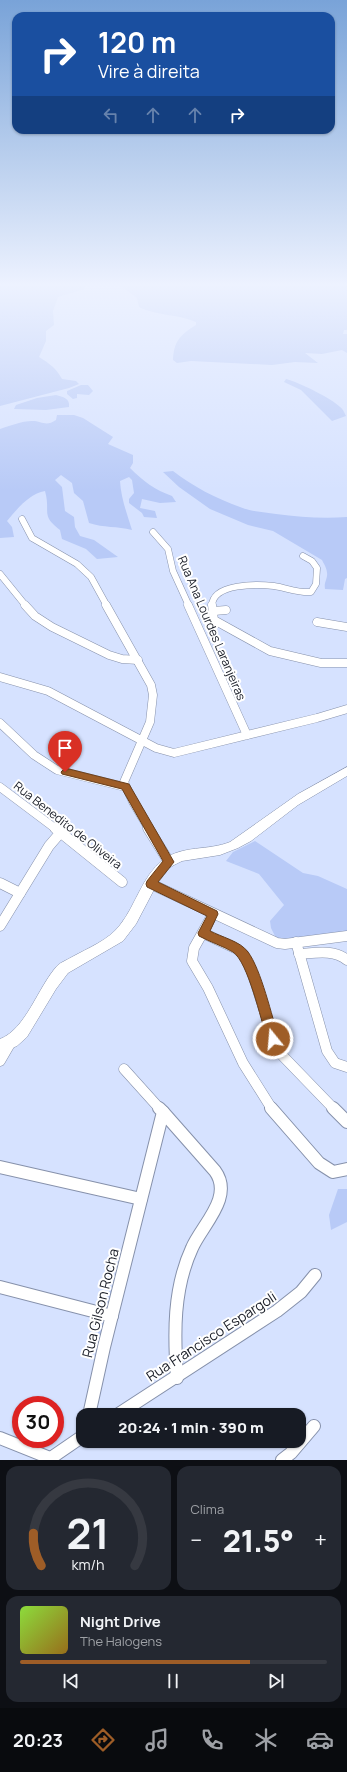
<!DOCTYPE html>
<html lang="pt">
<head>
<meta charset="utf-8">
<style>
  :root { --surface:#171b24; --page:#242831; --text:#f1f3f6; --muted:#9ea1a6; --line:#363941; --accent:#9e5d27 }
  body { margin:0; font-family:Manrope,sans-serif; background:var(--page); color:var(--text); height:100vh; display:flex; flex-direction:column; font-size:15px; white-space:nowrap }
  * { box-sizing:border-box; margin:0 }
  p { font-size:13px; color:var(--muted) }
  .icon { flex:none; width:22px; height:22px; fill:none; stroke:currentColor; stroke-width:2; stroke-linecap:round; stroke-linejoin:round }
  .map { position:relative; height:1460px; overflow:hidden }
  .side { display:flex; flex-direction:column; gap:6px; padding:6px; background:#0d0f14; flex:1 }
  .side>* { flex:none }
  .top-card { position:absolute; left:12px; top:12px; width:323px; height:122px; border-radius:12px; box-shadow:0 1px 3px #0004; background:#1a4fa0; color:#fff; overflow:hidden }
  .speed { position:absolute; left:12px; top:1396px; display:flex; gap:8px; font-size:20px; font-weight:700; text-align:center }
  .speed>* { display:grid; place-content:center; width:52px; height:52px; border-radius:50%; background:var(--surface); box-shadow:0 1px 3px #0004; line-height:1 }
  .speed .limit { border:6px solid #d22; background:#fff; color:#111 }
  .pin { position:absolute; display:grid; place-items:center; width:34px; height:34px; color:#fff; margin:-41px -17px; border-radius:50% 50% 50% 0; rotate:-45deg; box-shadow:0 0 4px #0007 }
  .pin .icon { rotate:45deg }
  .me { position:absolute; width:44px; margin:-22px; rotate:343deg; stroke-linejoin:round; filter:drop-shadow(0 0 3px #0008) }
  .turn { display:flex; align-items:center; gap:14px; height:84px; padding:0 20px; font-size:18px }
  .turn .icon { width:52px; height:52px; stroke-width:2.5 }
  .turn b { display:block; font-size:28px; line-height:34px }
  .lanes { display:flex; align-items:center; height:38px; padding:0 20px; background:#0003; justify-content:center; gap:20px; direction:ltr }
  .lanes .off { opacity:.35 }
  .big { font-size:30px; font-weight:800; line-height:1.1 }
  .side .card { flex:1; display:flex; flex-direction:column; justify-content:center; gap:6px; min-width:0; padding:0 14px; border-radius:12px; background:var(--page) }
  .side .dial { align-items:center; gap:0 }
  .dial svg { height:104px; overflow:visible; fill:none; stroke:var(--line); stroke-width:7; stroke-linecap:round; text-anchor:middle }
  .dial text { fill:var(--text); stroke:none }
  .song { display:flex; align-items:center; gap:12px }
  .cover { width:48px; height:48px; border-radius:6px; background:linear-gradient(135deg,hsl(90 70% 55%),hsl(40 70% 35%)) }
  .played { height:4px; border-radius:2px; background:linear-gradient(90deg,var(--accent) 75%,var(--line) 75%) }
  .keys { display:flex; justify-content:space-around; direction:ltr }
  .heat { display:flex; justify-content:space-between; align-items:center; font-size:22px; direction:ltr }
  .side .tiles { flex:1; display:grid; gap:6px; grid-template-columns:1fr 1fr }
  .card:last-child { grid-column:span 2 }
  .trip { position:absolute; left:76px; top:1408px; width:230px; height:40px; border-radius:12px; background:var(--surface); box-shadow:0 1px 3px #0004; font-weight:800; line-height:40px; text-align:center }
  .dock { display:flex; height:64px; justify-content:space-around; align-items:center; background:#090b0e; color:var(--muted) }
  .dock .icon { width:28px; height:28px }
  .dock .selected { color:var(--accent) }
  .dock b { font-size:18px; color:var(--text) }
  .map>svg:first-child { display:block }
  .green { fill:#b8caf7 }
  .lines { fill:none; stroke-linecap:round; stroke-linejoin:round }
  .street-far3-casing { stroke:#8691ab; stroke-width:7 }
  .street-far2-casing { stroke:#8691ab; stroke-width:9 }
  .street-far1-casing { stroke:#8691ab; stroke-width:11 }
  .street-casing { stroke:#8691ab; stroke-width:14 }
  .secondary-casing { stroke:#8691ab; stroke-width:1 }
  .street-far3 { stroke:#fff; stroke-width:6 }
  .street-far2 { stroke:#fff; stroke-width:8 }
  .street-far1 { stroke:#fff; stroke-width:10 }
  .street { stroke:#fff; stroke-width:12 }
  .secondary { fill:#fff; fill-rule:evenodd }
  .route { fill:#9e5d27; stroke:#673c19 }
  .labels { text-anchor:middle; dominant-baseline:central; stroke-width:4; stroke-linejoin:round; paint-order:stroke }
  .street-label { font-size:12px; fill:#181c26; stroke:#fff }
  .near-street-label { font-size:14px; fill:#181c26; stroke:#fff }
</style>
</head>
<body>
<div class="map">
<svg width="347" height="1460" viewBox="0 0 347 1460">
  <rect width="100%" height="100%" fill="#d6e2ff"/>
  <g class="green">
    <path d="M0,286H85V289L58,297L53,311L54,325L46,331V341L39,357C50,364 56,368 62,379L76,381L79,384L69,388L0,406Z"/>
    <path d="M121,286H347V330H344L343,334H347V353L342,350L322,354L305,353L318,363L295,362L272,365L191,361L177,363L173,360C174,341 180,335 196,325V322C178,314 157,316 139,307L137,298Z"/>
    <path d="M286,379C298,382 336,400 343,410C344,412 345,414 346,416L332,421L301,390L284,382Z"/>
    <polygon points="81,385 88,385 93,391 89,395 77,394 77,398 73,399 67,394 67,391"/>
    <path d="M56,395C63,397 70,398 69,407L46,410L14,409L16,405L37,398Z"/>
    <path d="M57,415H74L83,418L113,437L108,444L133,455V463L130,468C143,481 155,490 172,496L176,502L160,503L142,499L140,508L155,511L157,518L144,517L142,513L129,503V499L134,493L132,480L129,477L120,481C121,498 127,514 132,530C117,526 104,528 89,523L83,501L74,493L72,483L61,475L55,480L62,487L65,511L74,517L75,527L80,536L94,540L118,557L97,559L86,549L62,539L60,530C40,515 51,512 45,491C29,494 17,509 7,521L12,527L14,537L0,538V429C9,426 22,421 32,421C42,421 46,427 56,420Z"/>
    <path d="M173,471C192,486 217,499 240,507C252,512 264,512 276,514C300,517 323,519 347,517V578L345,579L343,590L325,589C324,583 326,582 327,576C328,570 324,564 322,560L273,531L248,525L210,509L179,487L163,472Z"/>
    <polygon points="255,841 303,873 318,876 347,889 347,933 277,940 271,928 270,921 284,905 259,874 226,861 233,852"/>
    <polygon points="338,1189 347,1189 347,1222 331,1230 329,1215"/>
    <polygon points="110,1286 119,1287 104,1347 98,1345 98,1327 93,1326 95,1315 103,1311"/>
  </g>
  <g class="lines">
    <g class="street-far3-casing">
      <g id="street-far3">
        <polyline points="22,519 32,538 77,564 91,577 107,606"/>
        <polyline points="153,532 168,549 173,571 189,606"/>
        <polyline points="0,574 26,606"/>
        <path d="M212,606C212,583 258,584 274,586C287,588 298,593 311,592L316,584L317,568L312,561L303,556"/>
      </g>
    </g>
    <g class="street-far2-casing">
      <g id="street-far2">
        <polyline points="25,605 35,616 52,627 109,655 122,659 138,660"/>
        <polyline points="106,605 151,685 153,695 150,722 124,782 133,802 149,829"/>
        <polyline points="188,605 247,735"/>
        <polyline points="212,605 214,620 270,651 321,663 347,663"/>
        <polyline points="214,611 226,610"/>
        <polyline points="317,622 347,627"/>
        <polyline points="0,677 48,691 156,748 174,753 317,718 347,709"/>
        <polyline points="0,723 34,755 57,770 125,787"/>
        <polyline points="0,787 56,829"/>
      </g>
    </g>
    <g class="street-far1-casing">
      <g id="street-far1">
        <polyline points="55,828 122,882"/>
        <polyline points="148,828 169,862"/>
        <polyline points="0,883 20,893"/>
        <polyline points="151,884 277,943 285,944 347,936"/>
        <polyline points="213,914 194,948 192,961 208,988 243,1063 272,1109"/>
        <polyline points="0,926 49,846 61,832"/>
        <polyline points="203,933 237,949 244,955 252,972 277,1050 334,1109"/>
        <polyline points="296,942 327,1051 335,1063 347,1067"/>
        <path d="M299,954C315,953 334,949 347,960"/>
        <polyline points="0,1061 11,1042"/>
        <polyline points="124,1069 160,1109"/>
      </g>
    </g>
    <g class="street-casing">
      <g id="street">
        <polyline points="271,1108 319,1163 333,1172 347,1169"/>
        <polyline points="333,1108 347,1122"/>
        <path d="M163,1112L215,1171C234,1197 202,1225 192,1248C173,1289 174,1334 177,1378"/>
        <polyline points="0,1167 141,1199"/>
        <polyline points="0,1287 112,1316"/>
        <polyline points="89,1415 104,1347 163,1112 159,1108"/>
        <polyline points="117,1415 277,1311 301,1292 315,1275"/>
        <polyline points="0,1438 50,1458 51,1460"/>
        <polyline points="48,1460 83,1436"/>
        <polyline points="282,1460 291,1453 314,1426"/>
      </g>
    </g>
    <g class="secondary-casing">
      <path id="secondary" d="M347,767V776L298,805L251,841L238,848L220,855L182,861L170,867L157,884L136,924L123,941L68,973L56,989L27,1037L17,1046L0,1053V1039C26,1029 38,987 57,966C61,962 67,960 72,957C88,948 109,940 120,925C136,905 142,876 163,860C182,845 208,851 230,842L298,794Z"/>
    </g>
    <use href="#street-far3" class="street-far3"/>
    <use href="#street-far2" class="street-far2"/>
    <use href="#street-far1" class="street-far1"/>
    <use href="#street" class="street"/>
    <use href="#secondary" class="secondary"/>
  </g>
  <linearGradient id="sky" x2="0" y2="1"><stop stop-color="#79a3d8"/><stop offset="0.58" stop-color="#edf2ff"/><stop offset="1" stop-color="#edf2ff" stop-opacity="0"/></linearGradient>
  <rect width="347" height="491" fill="url(#sky)"/>
  <path class="route" d="M65,768L129,784L174,862L158,882L217,911L218,914L210,931C221,937 240,941 248,952C261,969 272,1017 279,1039L277,1043L273,1045L268,1043L267,1039C261,1020 248,962 233,952C223,946 210,942 199,936L198,933L207,916L147,887L146,884L147,881L163,861L122,789L62,774L61,772Z"/>
  <g class="labels">
    <g class="street-label">
      <text transform="translate(212 628) rotate(67)">Rua Ana Lourdes Laranjeiras</text>
      <text transform="translate(68 825) rotate(38)">Rua Benedito de Oliveira</text>
    </g>
    <g class="near-street-label">
      <text transform="translate(100 1303) rotate(-76)">Rua Gilson Rocha</text>
      <text transform="translate(211 1336) rotate(-33)">Rua Francisco Espargoli</text>
    </g>
  </g>
</svg>
<div class="speed"><div class="limit">30</div></div>
<div class="pin" style="left:65px;top:772px;background:#d93025"><svg class="icon" aria-label="arrive" viewBox="0 0 24 24"><path d="M6 21V4h12l-3 4 3 4H6"/></svg></div>
<svg class="me" style="left:273px;top:1039px" viewBox="-20 -20 40 40"><circle r="17" fill="#9e5d27" stroke="#fff" stroke-width="3"/><path d="M0-11L8 9 0 5-8 9z" fill="#fff"/></svg>
<div class="trip">20:24 · 1 min · 390 m</div>
<div class="top-card">
<div class="turn"><svg class="icon" aria-label="right" viewBox="0 0 24 24"><path d="M7 20v-9h11M14 6l5 5-5 5"/></svg><div><b>120 m</b>Vire à direita</div></div>
<div class="lanes"><svg class="icon off" aria-label="left" viewBox="0 0 24 24"><path d="M17 20v-9H6M10 6l-5 5 5 5"/></svg><svg class="icon off" aria-label="ahead" viewBox="0 0 24 24"><path d="M12 20V5M6 11l6-6 6 6"/></svg><svg class="icon off" aria-label="ahead" viewBox="0 0 24 24"><path d="M12 20V5M6 11l6-6 6 6"/></svg><svg class="icon" aria-label="right" viewBox="0 0 24 24"><path d="M7 20v-9h11M14 6l5 5-5 5"/></svg></div>
</div>
</div>
<section class="side">
<div class="tiles">
<div class="card dial"><svg viewBox="0 0 100 80">
<path d="M14 69A42 42 0 1 1 86 69"/>
<path d="M14 69A42 42 0 0 1 8 44" stroke="#9e5d27"/>
<text x="50" y="56" font-size="32" font-weight="700">21</text>
<text x="50" y="72" font-size="11">km/h</text>
</svg></div>
<div class="card"><p>Clima</p>
<div class="heat"><a>−</a><b class="big">21.5°</b><a>+</a></div>
</div>
<div class="card">
<div class="song"><i class="cover"></i><div><b>Night Drive</b><p>The Halogens</p></div></div>
<div class="played"></div>
<div class="keys"><svg class="icon" aria-label="previous" viewBox="0 0 24 24"><path d="M18 5L8 12l10 7zM5 5v14"/></svg><svg class="icon" aria-label="pause" viewBox="0 0 24 24"><path d="M8 5v14M16 5v14"/></svg><svg class="icon" aria-label="next" viewBox="0 0 24 24"><path d="M6 5l10 7-10 7zM19 5v14"/></svg></div>
</div>
</div>
</section>
<nav class="dock">
<b>20:23</b>
<svg class="icon selected" aria-label="directions" viewBox="0 0 24 24"><path d="M12 3l9 9-9 9-9-9zM9 14v-3h6M13 9l2 2-2 2"/></svg>
<svg class="icon" aria-label="music" viewBox="0 0 24 24"><path d="M9 18V5l10-2v13"/><circle cx="6" cy="18" r="3"/><circle cx="16" cy="16" r="3"/></svg>
<svg class="icon" aria-label="phone" viewBox="0 0 24 24"><path d="M5 4h4l2 5-3 2q2 4 5 5l2-3 5 2v4C11 20 4 13 5 4z"/></svg>
<svg class="icon" aria-label="climate" viewBox="0 0 24 24"><path d="M12 3v18M4 7l16 10M4 17L20 7"/></svg>
<svg class="icon" aria-label="car" viewBox="0 0 24 24"><path d="M5 17H2v-5l4-1 3-4h7l3 4 3 1v5h-3M9 17h6M6 11h13"/><circle cx="7" cy="17" r="2"/><circle cx="17" cy="17" r="2"/></svg>
</nav>
</body>
</html>
